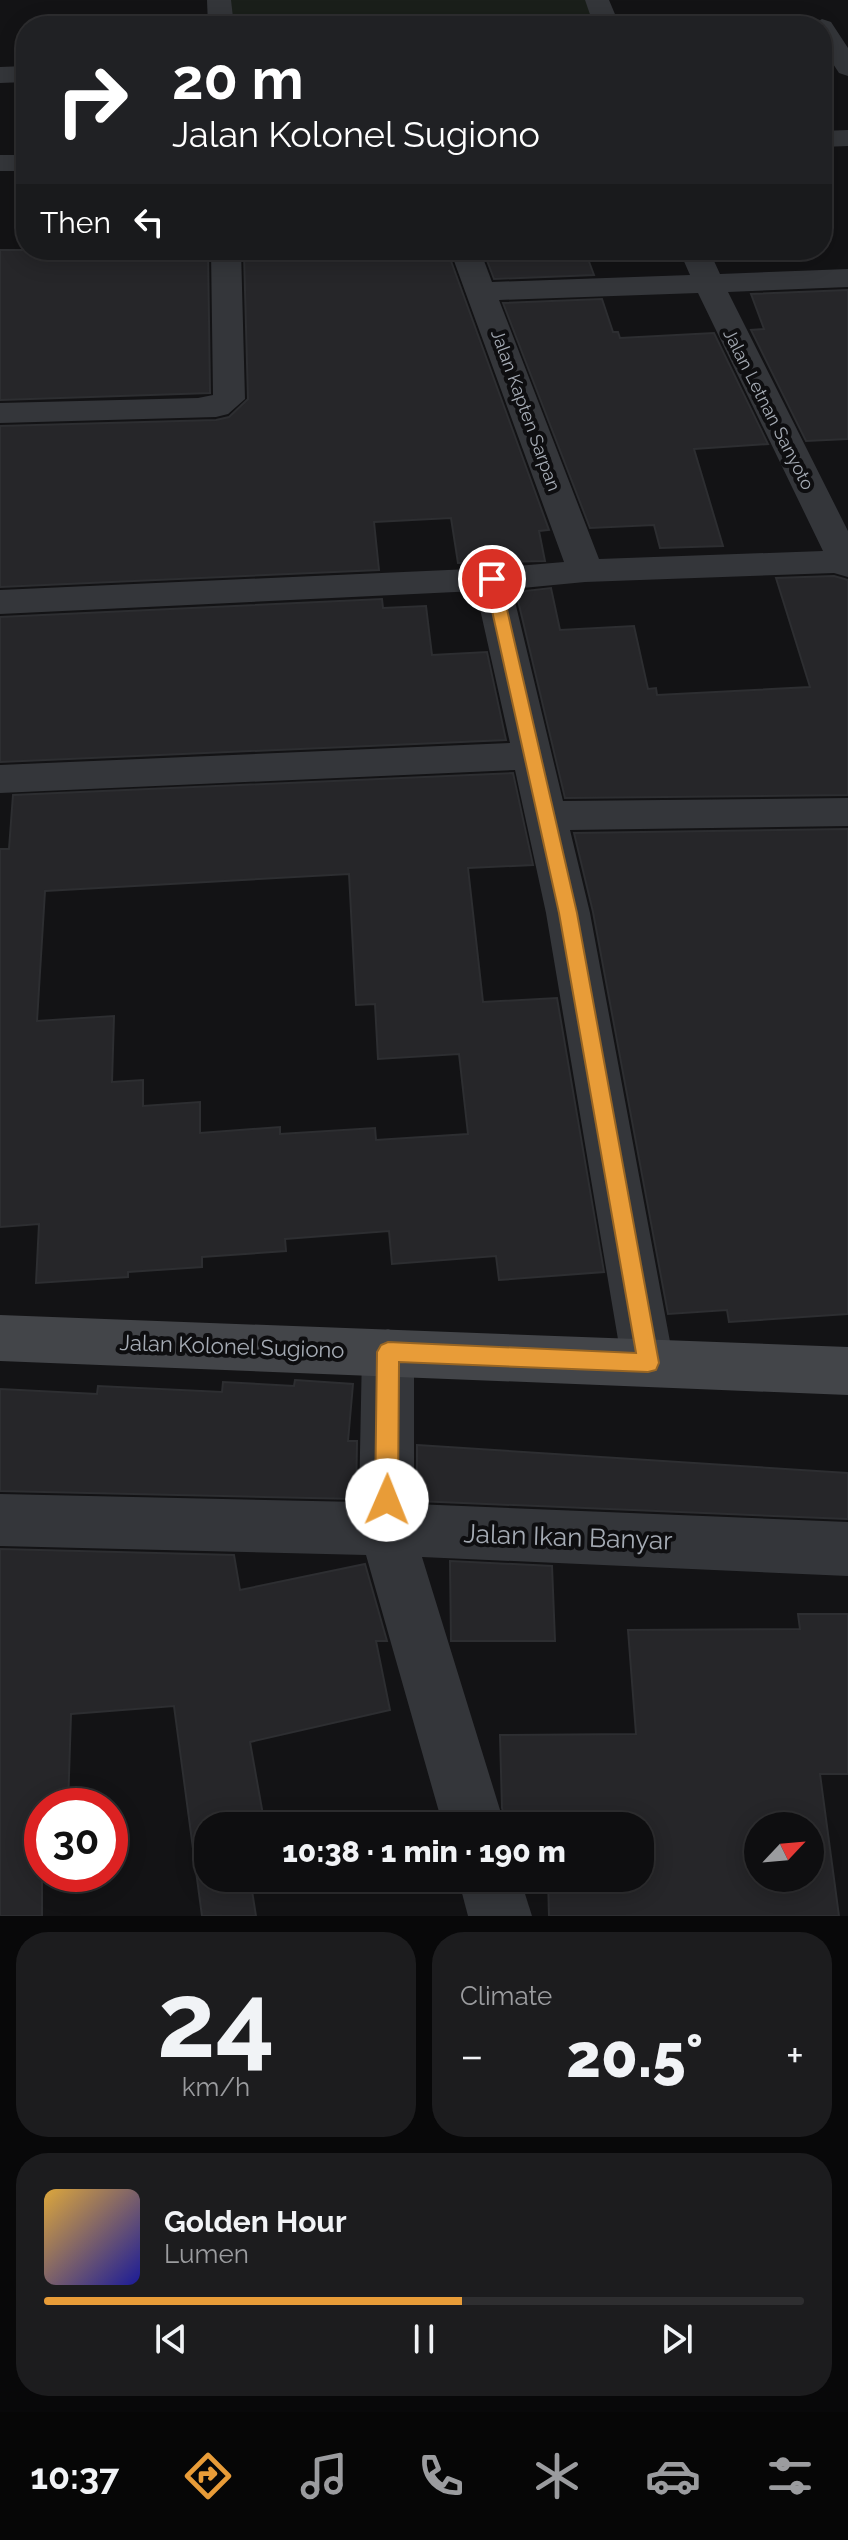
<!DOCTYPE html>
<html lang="en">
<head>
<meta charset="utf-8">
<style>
  :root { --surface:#0e0e10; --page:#1c1c1e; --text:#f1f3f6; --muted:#9b9c9f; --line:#2e2e30; --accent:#e89c38 }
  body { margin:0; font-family:Raleway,sans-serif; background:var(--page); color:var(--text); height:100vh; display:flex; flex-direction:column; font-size:30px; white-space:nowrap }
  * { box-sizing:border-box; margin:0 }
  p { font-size:26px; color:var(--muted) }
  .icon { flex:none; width:44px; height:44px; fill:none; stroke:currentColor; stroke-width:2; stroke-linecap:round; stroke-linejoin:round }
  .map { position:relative; height:1916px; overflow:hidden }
  .details { display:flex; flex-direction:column; gap:16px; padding:16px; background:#080809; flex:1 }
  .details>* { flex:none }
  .hud { position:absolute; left:16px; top:16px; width:816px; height:244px; border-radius:32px; box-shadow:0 4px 20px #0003,0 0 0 2px var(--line); background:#202124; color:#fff; overflow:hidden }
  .needle { width:52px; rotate:64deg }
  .buttons { position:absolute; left:744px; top:1812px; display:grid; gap:16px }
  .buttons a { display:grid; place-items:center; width:80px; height:80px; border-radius:50%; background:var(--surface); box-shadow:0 4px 20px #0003,0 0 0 2px var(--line); font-size:40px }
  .speed { position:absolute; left:24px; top:1788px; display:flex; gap:16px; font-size:40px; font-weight:700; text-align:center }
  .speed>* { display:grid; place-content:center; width:104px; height:104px; border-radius:50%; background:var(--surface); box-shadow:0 4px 20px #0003,0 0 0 2px var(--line); line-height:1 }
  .speed .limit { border:12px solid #d22; background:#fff; color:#111 }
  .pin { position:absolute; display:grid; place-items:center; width:68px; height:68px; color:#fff; margin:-34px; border:4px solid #fff; border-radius:50%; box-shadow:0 2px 8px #0007 }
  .me { position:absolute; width:88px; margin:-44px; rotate:1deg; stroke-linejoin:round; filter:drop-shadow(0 0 6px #0008) }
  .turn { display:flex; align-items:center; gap:28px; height:168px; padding:0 24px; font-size:36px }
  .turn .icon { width:104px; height:104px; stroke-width:2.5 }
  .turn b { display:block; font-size:56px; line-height:68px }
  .then { display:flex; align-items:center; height:76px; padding:0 24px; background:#0003; gap:16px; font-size:30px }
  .big { font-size:60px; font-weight:800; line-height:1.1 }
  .details .card { flex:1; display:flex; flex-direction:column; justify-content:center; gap:12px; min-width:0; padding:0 28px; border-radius:32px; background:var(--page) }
  .details .dial { align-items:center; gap:0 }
  .dial b { font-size:104px; line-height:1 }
  .song { display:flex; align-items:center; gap:24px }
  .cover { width:96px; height:96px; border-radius:12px; background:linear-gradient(135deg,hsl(40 70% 55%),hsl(240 70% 35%)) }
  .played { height:8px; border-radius:4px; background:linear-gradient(90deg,var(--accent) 55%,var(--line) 55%) }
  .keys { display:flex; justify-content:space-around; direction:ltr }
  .heat { display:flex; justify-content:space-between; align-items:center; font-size:44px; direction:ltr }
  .details .tiles { flex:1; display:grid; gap:16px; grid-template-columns:1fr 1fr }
  .card:last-child { grid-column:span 2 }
  .trip { position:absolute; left:194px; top:1812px; width:460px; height:80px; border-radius:32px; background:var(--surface); box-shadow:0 4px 20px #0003,0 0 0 2px var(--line); font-weight:800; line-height:80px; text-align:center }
  .dock { display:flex; height:128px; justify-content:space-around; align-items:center; background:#060606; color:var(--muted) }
  .dock .icon { width:56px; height:56px }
  .dock .on { color:var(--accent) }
  .dock b { font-size:36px; color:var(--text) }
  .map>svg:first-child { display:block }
  .green { fill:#1a1f1a }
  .building { fill:#262629; stroke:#2d2e31; stroke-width:2; fill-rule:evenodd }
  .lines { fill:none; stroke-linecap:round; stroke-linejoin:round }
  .street { fill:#34363a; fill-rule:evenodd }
  .secondary { fill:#434549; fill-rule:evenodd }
  .route { fill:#e89c38; stroke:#976524; stroke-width:2 }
  .labels { text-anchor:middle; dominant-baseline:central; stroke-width:8; stroke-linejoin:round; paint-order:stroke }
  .far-street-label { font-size:18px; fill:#a5abb4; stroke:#0e0e10 }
  .street-label { font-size:22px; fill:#a5abb4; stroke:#0e0e10 }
  .near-street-label { font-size:26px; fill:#a5abb4; stroke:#0e0e10 }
</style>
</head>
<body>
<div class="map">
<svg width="848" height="1916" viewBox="0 0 848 1916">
  <rect width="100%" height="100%" fill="#131315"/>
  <polygon class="green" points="221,0 596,0 606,26 221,26"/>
  <g class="building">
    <polygon points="0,250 208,250 210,393 0,400"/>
    <polygon points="363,250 447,250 549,530 539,531 545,561 458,563 451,518 374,522 379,570 0,587 0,426 216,420 229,417 248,399 244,254"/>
    <polygon points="483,250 580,250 583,259 588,259 594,275 494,279"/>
    <polygon points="848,290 848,439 806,441 751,330 764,329 751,294"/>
    <polygon points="602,299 613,332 618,332 620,338 714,333 768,444 694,449 723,546 660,548 654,525 590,528 503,303"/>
    <polygon points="834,576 848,580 848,795 565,798 516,592 551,588 560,630 634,626 648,689 656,688 657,695 810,687 776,578"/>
    <polygon points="382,599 383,608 426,606 432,655 487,652 506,740 0,762 0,617"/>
    <path d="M513,773L533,865L468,868L483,1002L557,998L604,1272L499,1280L496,1256L392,1264L389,1231L285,1239L286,1251L202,1257V1267L128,1272V1277L36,1283L39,1224L0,1227V849H9L13,795ZM349,874L356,1005L375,1004L378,1059L459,1054L468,1134L376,1140L375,1128L280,1134V1127L200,1133V1102L143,1106V1080L112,1082L114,1016L37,1021L45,891Z"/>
    <polygon points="848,829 848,1314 729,1322 727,1310 668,1314 593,912 574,833"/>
    <polygon points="295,1380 353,1384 348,1441 357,1441 356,1499 0,1491 0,1389 97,1394 98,1386 222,1392 223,1382 294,1386"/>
    <polygon points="417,1445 848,1473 848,1519 417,1501"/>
    <polygon points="0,1549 234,1555 240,1590 365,1564 387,1641 376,1641 390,1710 250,1742 265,1826 208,1826 208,1878 250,1878 256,1916 202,1916 174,1706 71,1714 68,1806 42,1806 42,1916 0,1916"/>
    <polygon points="450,1561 552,1566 555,1641 451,1641"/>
    <path d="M798,1614H848V1774H820L839,1916H549L548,1878H640V1826H508L502,1808L500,1735L636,1734L628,1630L800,1629ZM758,1826H810V1878H758Z"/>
  </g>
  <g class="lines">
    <g class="street">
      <polygon points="207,0 231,0 234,26 208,26"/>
      <polygon points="585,0 609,0 620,26 594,26"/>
      <polygon points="822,19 831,22 848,48 848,76 839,73 822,47 822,26 810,26"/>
      <polygon points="26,66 26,82 0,83 0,67"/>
      <polygon points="848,130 848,146 822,147 822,131"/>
      <rect x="0" y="155" width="26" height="16"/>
      <polygon points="211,250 241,250 245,399 228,414 216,417 0,423 0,403 198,398 213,395"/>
      <path d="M450,250H480L492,282L690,275L679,250H709L720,274L848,269V287L728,292L848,531V577L834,573L585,582L512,589L563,801L848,798V826L570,830L590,913L674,1363L666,1380L648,1386L630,1380L622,1363L546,913L515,770L0,793V765L510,743L476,591L0,614V590L492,568L564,562ZM698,293L823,551L599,559L499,300Z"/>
      <polygon points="388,1329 406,1336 414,1352 414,1504 848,1522 848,1576 422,1557 505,1826 443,1826 366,1555 0,1546 0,1494 359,1502 362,1352 370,1336"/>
      <polygon points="458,1878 520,1878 532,1916 468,1916"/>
    </g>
    <polygon class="secondary" points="0,1315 848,1347 848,1395 0,1361"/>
  </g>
  <polygon class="route" points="492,575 500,579 577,913 659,1363 656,1370 648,1372 399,1362 398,1500 395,1507 387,1511 379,1507 375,1500 377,1352 381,1345 388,1342 636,1353 559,913 485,579"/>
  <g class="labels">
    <g class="far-street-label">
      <text transform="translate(769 409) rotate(63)">Jalan Letnan Sanyoto</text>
      <text transform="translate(526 410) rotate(70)">Jalan Kapten Sarpan</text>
    </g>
    <g class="street-label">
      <text transform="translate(232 1346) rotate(2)">Jalan Kolonel Sugiono</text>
    </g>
    <g class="near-street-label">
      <text transform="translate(568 1537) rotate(2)">Jalan Ikan Banyar</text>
    </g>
  </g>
</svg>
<div class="buttons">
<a><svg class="needle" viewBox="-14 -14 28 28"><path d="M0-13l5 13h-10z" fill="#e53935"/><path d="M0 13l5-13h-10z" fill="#9b9c9f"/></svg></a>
</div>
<div class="speed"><div class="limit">30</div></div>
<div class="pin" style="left:492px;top:579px;background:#d93025"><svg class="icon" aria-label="arrive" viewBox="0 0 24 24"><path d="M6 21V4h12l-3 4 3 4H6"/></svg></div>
<svg class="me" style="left:387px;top:1500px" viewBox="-20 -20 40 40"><circle r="19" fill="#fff"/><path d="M0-13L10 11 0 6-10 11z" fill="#e89c38"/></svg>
<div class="trip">10:38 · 1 min · 190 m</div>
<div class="hud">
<div class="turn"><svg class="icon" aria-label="right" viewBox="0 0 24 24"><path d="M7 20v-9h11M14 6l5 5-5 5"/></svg><div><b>20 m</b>Jalan Kolonel Sugiono</div></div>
<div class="then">Then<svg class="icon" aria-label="left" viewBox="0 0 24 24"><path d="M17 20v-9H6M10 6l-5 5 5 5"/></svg></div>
</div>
</div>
<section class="details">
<div class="tiles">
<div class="card dial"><b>24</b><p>km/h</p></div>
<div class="card"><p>Climate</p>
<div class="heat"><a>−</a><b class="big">20.5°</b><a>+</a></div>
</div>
<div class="card">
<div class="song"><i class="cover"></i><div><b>Golden Hour</b><p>Lumen</p></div></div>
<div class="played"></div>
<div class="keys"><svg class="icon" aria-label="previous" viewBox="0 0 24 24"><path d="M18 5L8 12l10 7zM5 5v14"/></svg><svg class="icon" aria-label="pause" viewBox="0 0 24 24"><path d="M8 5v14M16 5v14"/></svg><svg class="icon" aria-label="next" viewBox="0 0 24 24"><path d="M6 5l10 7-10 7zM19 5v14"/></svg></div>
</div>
</div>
</section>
<nav class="dock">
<b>10:37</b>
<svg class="icon on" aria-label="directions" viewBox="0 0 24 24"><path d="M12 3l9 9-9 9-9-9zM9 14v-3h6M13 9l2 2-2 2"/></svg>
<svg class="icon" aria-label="music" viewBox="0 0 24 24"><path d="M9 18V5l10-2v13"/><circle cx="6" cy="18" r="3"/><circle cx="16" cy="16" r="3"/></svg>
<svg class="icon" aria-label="phone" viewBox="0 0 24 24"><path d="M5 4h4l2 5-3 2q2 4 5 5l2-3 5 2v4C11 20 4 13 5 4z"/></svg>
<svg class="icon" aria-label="climate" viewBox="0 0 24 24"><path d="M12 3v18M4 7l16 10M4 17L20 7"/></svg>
<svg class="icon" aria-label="car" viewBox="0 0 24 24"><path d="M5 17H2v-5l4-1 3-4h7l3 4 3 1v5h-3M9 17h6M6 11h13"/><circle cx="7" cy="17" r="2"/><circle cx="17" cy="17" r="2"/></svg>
<svg class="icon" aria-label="filters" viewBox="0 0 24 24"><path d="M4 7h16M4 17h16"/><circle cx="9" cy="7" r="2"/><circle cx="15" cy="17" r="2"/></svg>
</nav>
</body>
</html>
